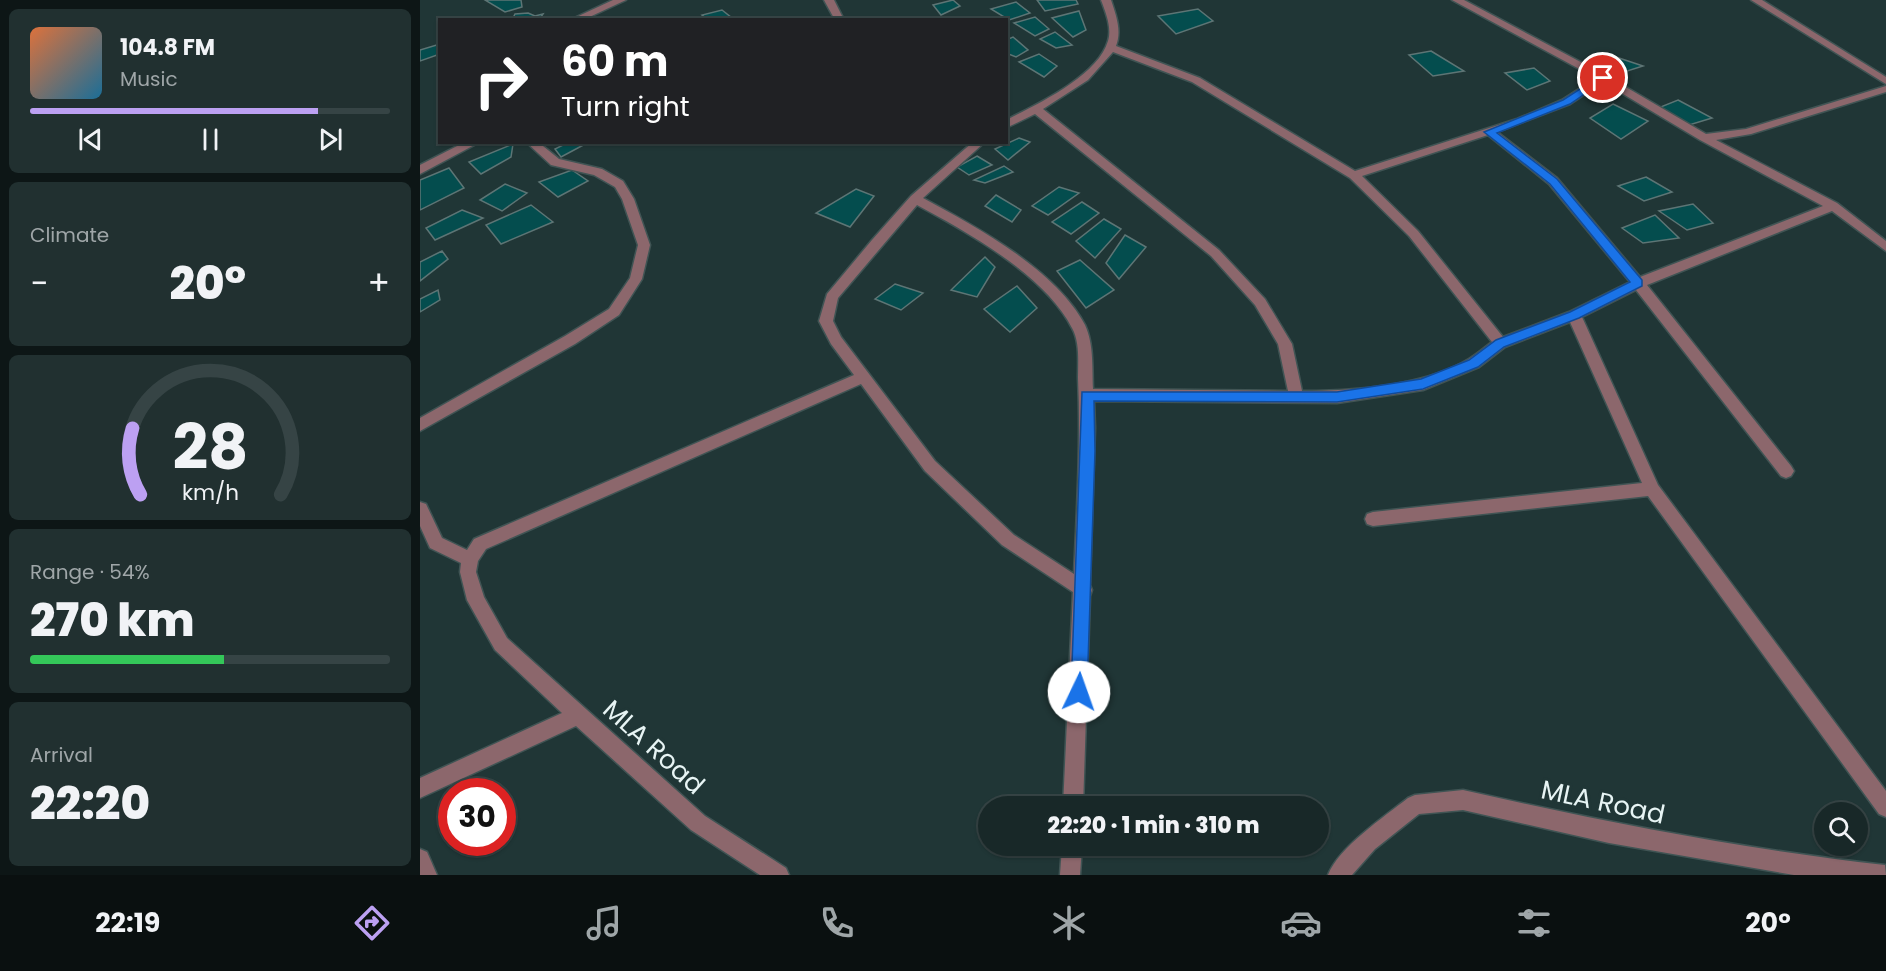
<!DOCTYPE html>
<html lang="en">
<head>
<meta charset="utf-8">
<style>
  :root { --surface:#182828; --page:#213030; --text:#f1f3f6; --muted:#9fa6a8; --line:#364445; --accent:#bca0f2 }
  body { margin:0; font-family:Poppins,sans-serif; background:var(--page); color:var(--text); height:100vh; display:flex; flex-direction:column; font-size:22px; white-space:nowrap }
  * { box-sizing:border-box; margin:0 }
  p { font-size:20px; color:var(--muted) }
  .icon { flex:none; width:33px; height:33px; fill:none; stroke:currentColor; stroke-width:2; stroke-linecap:round; stroke-linejoin:round }
  .map { position:relative; flex:1; overflow:hidden }
  .side { display:flex; flex-direction:column; gap:9px; padding:9px; background:#0d1616; width:420px }
  .side>* { flex:none }
  .guide { position:absolute; left:18px; top:18px; width:570px; height:126px; border-radius:0px; box-shadow:0 2px 4px #0004,0 0 0 2px var(--line); background:#202124; color:#fff; overflow:hidden }
  .fabs { position:absolute; left:1394px; top:802px; display:grid; gap:12px }
  .fabs a { display:grid; place-items:center; width:54px; height:54px; border-radius:50%; background:var(--surface); box-shadow:0 2px 4px #0004,0 0 0 2px var(--line); font-size:30px }
  .speed { position:absolute; left:18px; top:778px; display:flex; gap:12px; font-size:30px; font-weight:700; text-align:center }
  .speed>* { display:grid; place-content:center; width:78px; height:78px; border-radius:50%; background:var(--surface); box-shadow:0 2px 4px #0004,0 0 0 2px var(--line); line-height:1 }
  .speed .limit { border:9px solid #d22; background:#fff; color:#111 }
  .pin { position:absolute; display:grid; place-items:center; width:51px; height:51px; color:#fff; margin:-26px; border:3px solid #fff; border-radius:50%; box-shadow:0 2px 6px #0007 }
  .me { position:absolute; width:66px; margin:-33px; rotate:3deg; stroke-linejoin:round; filter:drop-shadow(0 0 4px #0008) }
  .turn { display:flex; align-items:center; gap:21px; height:126px; padding:0 24px; font-size:27px }
  .turn .icon { width:78px; height:78px; stroke-width:2.5 }
  .turn b { display:block; font-size:42px; line-height:51px }
  .big { font-size:45px; font-weight:800; line-height:1.1 }
  .side .tile { flex:1; display:flex; flex-direction:column; justify-content:center; gap:9px; min-width:0; padding:0 21px; border-radius:9px; background:var(--page) }
  .side .dial { align-items:center; gap:0 }
  .dial svg { height:156px; overflow:visible; fill:none; stroke:var(--line); stroke-width:7; stroke-linecap:round; text-anchor:middle }
  .dial text { fill:var(--text); stroke:none }
  .song { display:flex; align-items:center; gap:18px }
  .cover { width:72px; height:72px; border-radius:9px; background:linear-gradient(135deg,hsl(20 70% 55%),hsl(200 70% 35%)) }
  .played { height:6px; border-radius:3px; background:linear-gradient(90deg,var(--accent) 80%,var(--line) 80%) }
  .keys { display:flex; justify-content:space-around; direction:ltr }
  .heat { display:flex; justify-content:space-between; align-items:center; font-size:33px; direction:ltr }
  .charge { height:9px; border-radius:4px; background:linear-gradient(90deg,#34c759 54%,var(--line) 0) }
  .trip { position:absolute; left:558px; top:796px; width:351px; height:60px; border-radius:30px; background:var(--surface); box-shadow:0 2px 4px #0004,0 0 0 2px var(--line); font-weight:800; line-height:60px; text-align:center }
  .tabs { display:flex; height:96px; justify-content:space-around; align-items:center; background:#0a1010; color:var(--muted) }
  .tabs .icon { width:42px; height:42px }
  .tabs .selected { color:var(--accent) }
  .tabs b { font-size:27px; color:var(--text) }
  main { display:flex; flex:1; min-height:0 }
  .map>svg:first-child { display:block }
  .building { fill:#044d4e; stroke:#5d7575; stroke-width:1.5 }
  .lines { fill:none; stroke-linecap:round; stroke-linejoin:round }
  .minor-casing { stroke:#405454; stroke-width:3 }
  .minor { fill:#8c676c; fill-rule:evenodd }
  .route { fill:#1a73e8; stroke:#114b97; stroke-width:1.5 }
  .labels { text-anchor:middle; dominant-baseline:central; stroke-width:6; stroke-linejoin:round; paint-order:stroke }
  .near-street-label { font-size:26px; fill:#e7f4f4; stroke:#203636 }
</style>
</head>
<body>
<main>
<section class="side">
<div class="tile">
<div class="song"><i class="cover"></i><div><b>104.8 FM</b><p>Music</p></div></div>
<div class="played"></div>
<div class="keys"><svg class="icon" aria-label="previous" viewBox="0 0 24 24"><path d="M18 5L8 12l10 7zM5 5v14"/></svg><svg class="icon" aria-label="pause" viewBox="0 0 24 24"><path d="M8 5v14M16 5v14"/></svg><svg class="icon" aria-label="next" viewBox="0 0 24 24"><path d="M6 5l10 7-10 7zM19 5v14"/></svg></div>
</div>
<div class="tile"><p>Climate</p>
<div class="heat"><a>−</a><b class="big">20°</b><a>+</a></div>
</div>
<div class="tile dial"><svg viewBox="0 0 100 80">
<path d="M14 69A42 42 0 1 1 86 69"/>
<path d="M14 69A42 42 0 0 1 10 35" stroke="#bca0f2"/>
<text x="50" y="56" font-size="32" font-weight="700">28</text>
<text x="50" y="72" font-size="11">km/h</text>
</svg></div>
<div class="tile"><p>Range · 54%</p><b class="big">270 km</b><div class="charge"></div></div>
<div class="tile"><p>Arrival</p><b class="big">22:20</b></div>
</section>
<div class="map">
<svg width="1466" height="875" viewBox="0 0 1466 875">
  <rect width="100%" height="100%" fill="#203636"/>
  <g class="building">
    <polygon points="65,0 101,0 102,7 85,12"/>
    <polygon points="533,0 540,6 521,15 513,5"/>
    <polygon points="617,0 656,0 658,4 625,11"/>
    <polygon points="596,2 610,13 589,20 571,9"/>
    <polygon points="778,9 793,21 756,34 738,16"/>
    <polygon points="302,10 312,18 288,20 282,15"/>
    <polygon points="659,11 666,30 653,37 632,18"/>
    <polygon points="108,13 115,16 123,14 119,20 92,20 95,14"/>
    <polygon points="615,17 629,29 615,36 594,23"/>
    <polygon points="635,32 652,45 636,48 620,39"/>
    <polygon points="593,37 608,50 596,57 586,53 586,40"/>
    <polygon points="20,44 20,54 0,61 0,50"/>
    <polygon points="1011,51 1044,71 1013,76 989,55"/>
    <polygon points="619,54 637,66 624,77 599,62"/>
    <polygon points="1196,57 1223,66 1204,72 1181,66"/>
    <polygon points="1114,68 1130,81 1107,90 1085,73"/>
    <polygon points="1258,100 1292,118 1269,125 1238,108"/>
    <polygon points="1193,104 1228,121 1201,139 1170,118"/>
    <polygon points="599,138 610,142 588,160 575,149"/>
    <polygon points="149,142 169,142 141,157 135,149"/>
    <polygon points="93,144 91,157 61,174 49,162"/>
    <polygon points="557,156 572,165 549,175 537,167"/>
    <polygon points="584,166 593,172 565,183 554,180"/>
    <polygon points="29,168 44,188 0,210 0,180"/>
    <polygon points="152,170 168,181 138,197 119,182"/>
    <polygon points="1226,177 1252,192 1224,201 1198,186"/>
    <polygon points="85,184 107,193 82,211 60,200"/>
    <polygon points="639,187 659,193 628,215 612,206"/>
    <polygon points="436,189 454,196 430,227 396,213"/>
    <polygon points="576,195 601,210 592,222 565,206"/>
    <polygon points="662,202 679,213 651,234 632,222"/>
    <polygon points="1273,204 1293,223 1267,230 1239,211"/>
    <polygon points="111,205 133,222 81,244 66,225"/>
    <polygon points="42,210 63,218 15,240 6,228"/>
    <polygon points="1235,215 1259,238 1223,243 1202,228"/>
    <polygon points="684,219 701,229 675,258 656,241"/>
    <polygon points="705,235 726,247 699,279 686,263"/>
    <polygon points="22,251 28,259 0,281 0,262"/>
    <polygon points="565,257 575,267 557,297 531,290"/>
    <polygon points="660,260 694,290 666,308 637,271"/>
    <polygon points="475,284 503,293 481,310 455,299"/>
    <polygon points="597,286 617,308 590,332 564,309"/>
    <polygon points="18,290 20,300 0,312 0,299"/>
  </g>
  <g class="lines">
    <g class="minor-casing">
      <g id="minor">
        <polygon points="193,0 206,0 163,20 150,20"/>
        <polygon points="404,0 414,0 424,20 415,20"/>
        <path d="M681,0H691C696,15 702,31 696,46L780,78L935,171L1097,119L1142,100L1176,78L1032,0H1044L1187,76L1286,134L1326,129L1466,86V92L1331,134L1296,140L1417,203L1466,241V251L1412,211L1227,285L1371,466L1374,471L1371,476L1366,478L1361,476L1216,290L1162,317L1238,485L1466,791V817L1459,814L1228,496L953,526L947,524L945,519L947,514L953,512L1222,483L1150,322L1085,347L1059,367L1003,390L917,403L674,401L675,428L670,585L672,590L670,596L663,807H643L653,592L582,545L505,471L441,384L66,549L58,561L56,572L64,597L87,638L285,816L366,868L369,875H340L271,830L156,726L0,798V778L142,713L75,650L47,600L40,572L41,563L10,548L0,526V502L6,504L22,538L47,550L54,539L434,375L411,344L399,321L407,294L452,240L491,196L553,142H565L503,198C557,227 636,270 665,325C674,344 672,369 673,389L868,391L858,344L835,305L791,256L615,114L586,128V120C616,105 678,76 688,41C692,28 686,13 681,0ZM693,52L772,82L930,178L989,236L1072,342C1064,348 1057,354 1049,359C1004,386 934,391 882,391L872,344L845,299L799,250L623,109L668,80ZM1183,82L1280,140L1403,206L1220,277L1137,178L1077,132L1150,104ZM1068,135L1129,184L1210,282L1149,312L1083,337L998,231L942,176ZM497,205C547,232 625,275 652,328C660,342 658,362 658,378C661,443 657,508 654,574L594,535L515,461L421,337L413,321L418,298Z"/>
        <polygon points="1331,0 1342,0 1466,77 1466,84"/>
        <polygon points="45,142 60,142 0,174 0,165"/>
        <polygon points="106,142 118,142 139,159 182,169 203,181 214,199 230,245 222,279 199,315 155,344 0,431 0,418 145,336 189,309 210,278 218,245 202,199 195,187 174,175 131,165"/>
        <path d="M1043,790C1183,822 1322,849 1465,865L1466,875H1374L1189,843L1043,810L999,814L955,849L932,875H908C919,847 964,817 988,798L995,795Z"/>
        <polygon points="642,846 662,846 660,875 640,875"/>
        <polygon points="0,849 7,852 17,875 0,875"/>
      </g>
    </g>
    <use href="#minor" class="minor"/>
  </g>
  <polygon class="route" points="1180,76 1188,78 1150,104 1077,133 1137,179 1222,280 1222,286 1159,318 1084,347 1058,367 1003,389 917,402 674,401 675,451 667,692 665,698 659,700 653,698 651,692 662,392 917,392 1001,379 1049,360 1076,340 1150,312 1210,282 1130,184 1064,132 1143,100"/>
  <g class="labels">
    <g class="near-street-label">
      <text transform="translate(234 747) rotate(42)">MLA Road</text>
      <text transform="translate(1183 802) rotate(12)">MLA Road</text>
    </g>
  </g>
</svg>
<div class="fabs">
<a><svg class="icon" aria-label="search" viewBox="0 0 24 24"><circle cx="10" cy="10" r="6"/><path d="M15 15l6 6"/></svg></a>
</div>
<div class="speed"><div class="limit">30</div></div>
<div class="pin" style="left:1183px;top:78px;background:#d93025"><svg class="icon" aria-label="arrive" viewBox="0 0 24 24"><path d="M6 21V4h12l-3 4 3 4H6"/></svg></div>
<svg class="me" style="left:659px;top:692px" viewBox="-20 -20 40 40"><circle r="19" fill="#fff"/><path d="M0-13L10 11 0 6-10 11z" fill="#1a73e8"/></svg>
<div class="trip">22:20 · 1 min · 310 m</div>
<div class="guide">
<div class="turn"><svg class="icon" aria-label="right" viewBox="0 0 24 24"><path d="M7 20v-9h11M14 6l5 5-5 5"/></svg><div><b>60 m</b>Turn right</div></div>
</div>
</div>
</main>
<nav class="tabs">
<b>22:19</b>
<svg class="icon selected" aria-label="directions" viewBox="0 0 24 24"><path d="M12 3l9 9-9 9-9-9zM9 14v-3h6M13 9l2 2-2 2"/></svg>
<svg class="icon" aria-label="music" viewBox="0 0 24 24"><path d="M9 18V5l10-2v13"/><circle cx="6" cy="18" r="3"/><circle cx="16" cy="16" r="3"/></svg>
<svg class="icon" aria-label="phone" viewBox="0 0 24 24"><path d="M5 4h4l2 5-3 2q2 4 5 5l2-3 5 2v4C11 20 4 13 5 4z"/></svg>
<svg class="icon" aria-label="climate" viewBox="0 0 24 24"><path d="M12 3v18M4 7l16 10M4 17L20 7"/></svg>
<svg class="icon" aria-label="car" viewBox="0 0 24 24"><path d="M5 17H2v-5l4-1 3-4h7l3 4 3 1v5h-3M9 17h6M6 11h13"/><circle cx="7" cy="17" r="2"/><circle cx="17" cy="17" r="2"/></svg>
<svg class="icon" aria-label="filters" viewBox="0 0 24 24"><path d="M4 7h16M4 17h16"/><circle cx="9" cy="7" r="2"/><circle cx="15" cy="17" r="2"/></svg>
<b>20°</b>
</nav>
</body>
</html>
